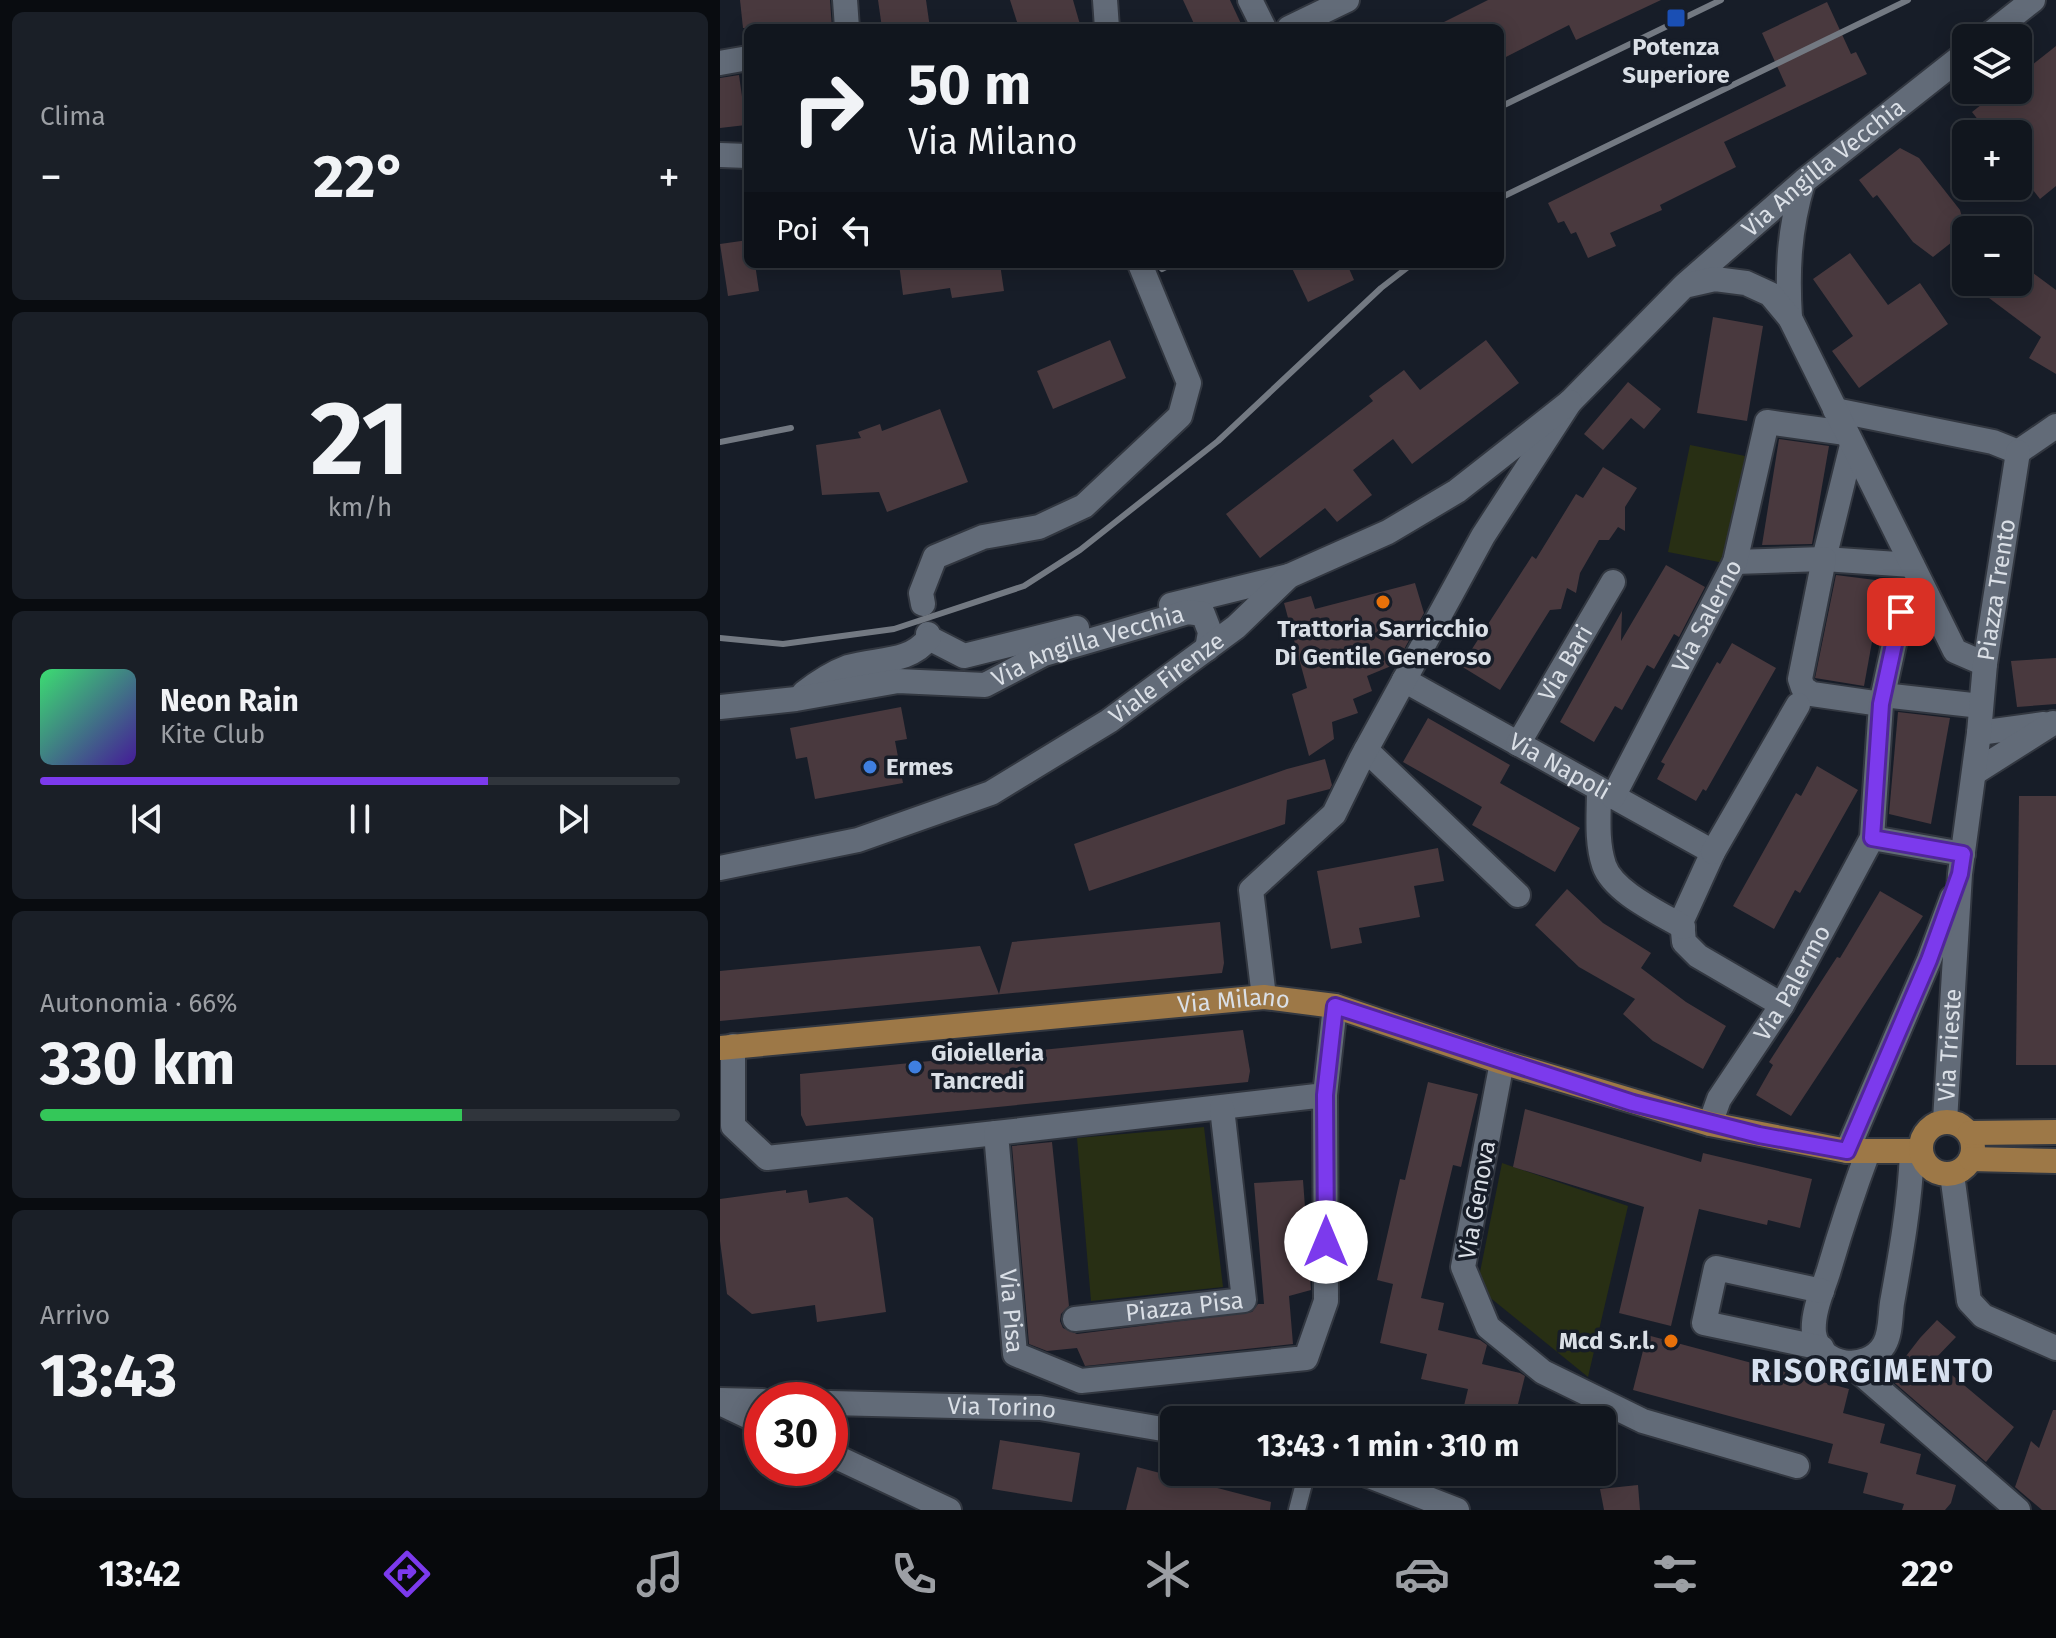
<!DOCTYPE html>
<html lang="it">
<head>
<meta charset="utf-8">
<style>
  :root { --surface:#11161e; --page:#1a1f27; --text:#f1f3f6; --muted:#9c9fa4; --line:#30353c; --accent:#7c3aed }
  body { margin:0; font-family:"Fira Sans",sans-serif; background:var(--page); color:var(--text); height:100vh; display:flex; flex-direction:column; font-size:30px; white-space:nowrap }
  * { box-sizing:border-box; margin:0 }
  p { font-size:26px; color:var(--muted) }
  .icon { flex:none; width:44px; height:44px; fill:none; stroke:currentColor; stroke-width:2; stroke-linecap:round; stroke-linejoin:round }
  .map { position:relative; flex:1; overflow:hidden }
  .panel { display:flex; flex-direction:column; gap:12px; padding:12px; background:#090c10; width:720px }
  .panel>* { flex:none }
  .top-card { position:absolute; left:24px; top:24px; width:760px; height:244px; border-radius:12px; box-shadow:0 4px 20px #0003,0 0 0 2px var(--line); background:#11161e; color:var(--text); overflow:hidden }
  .buttons { position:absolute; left:1232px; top:24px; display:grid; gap:16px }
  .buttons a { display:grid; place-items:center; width:80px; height:80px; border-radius:12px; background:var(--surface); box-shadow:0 4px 20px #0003,0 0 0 2px var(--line); font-size:40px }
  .speed { position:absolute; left:24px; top:1382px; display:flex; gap:16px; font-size:40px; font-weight:700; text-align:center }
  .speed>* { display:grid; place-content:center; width:104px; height:104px; border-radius:50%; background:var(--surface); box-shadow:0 4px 20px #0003,0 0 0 2px var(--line); line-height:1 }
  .speed .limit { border:12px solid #d22; background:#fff; color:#111 }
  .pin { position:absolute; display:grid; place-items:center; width:68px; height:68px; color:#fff; margin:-34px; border-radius:16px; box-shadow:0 4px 12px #0006 }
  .me { position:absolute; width:88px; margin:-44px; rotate:0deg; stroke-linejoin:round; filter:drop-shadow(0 0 6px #0008) }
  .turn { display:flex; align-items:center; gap:28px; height:168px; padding:0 32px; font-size:36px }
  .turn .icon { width:104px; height:104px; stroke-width:2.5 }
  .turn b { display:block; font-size:56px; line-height:68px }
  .then { display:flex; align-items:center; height:76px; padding:0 32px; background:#0003; gap:16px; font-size:30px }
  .big { font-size:60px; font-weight:700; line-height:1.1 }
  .panel .widget { flex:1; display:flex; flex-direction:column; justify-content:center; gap:12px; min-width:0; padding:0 28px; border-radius:12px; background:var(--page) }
  .panel .dial { align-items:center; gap:0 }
  .dial b { font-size:104px; line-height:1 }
  .song { display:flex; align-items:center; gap:24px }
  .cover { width:96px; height:96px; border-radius:12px; background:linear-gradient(135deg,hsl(140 70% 55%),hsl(260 70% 35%)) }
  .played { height:8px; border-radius:4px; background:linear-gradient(90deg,var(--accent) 70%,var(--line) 70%) }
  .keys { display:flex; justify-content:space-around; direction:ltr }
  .heat { display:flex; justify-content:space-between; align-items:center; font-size:44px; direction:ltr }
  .charge { height:12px; border-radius:6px; background:linear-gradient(90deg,#34c759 66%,var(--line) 0) }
  .trip { position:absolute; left:440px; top:1406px; width:456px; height:80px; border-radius:12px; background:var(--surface); box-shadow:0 4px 20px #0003,0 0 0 2px var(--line); font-weight:700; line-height:80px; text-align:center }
  .dock { display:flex; height:128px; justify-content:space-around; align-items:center; background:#07090c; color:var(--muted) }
  .dock .icon { width:56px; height:56px }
  .dock .selected { color:var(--accent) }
  .dock b { font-size:36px; color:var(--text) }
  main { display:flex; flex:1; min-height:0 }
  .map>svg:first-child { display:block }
  .green { fill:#282f14 }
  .building { fill:#49393e }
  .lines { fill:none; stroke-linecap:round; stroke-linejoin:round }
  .service-casing { stroke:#323740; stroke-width:20 }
  .minor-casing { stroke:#323740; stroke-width:28 }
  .secondary-casing { stroke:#323740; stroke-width:28 }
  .primary-casing { stroke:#323740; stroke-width:28 }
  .service { stroke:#626b78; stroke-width:16 }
  .minor { stroke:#626b78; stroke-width:24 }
  .secondary { stroke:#626b78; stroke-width:24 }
  .primary { stroke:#9d7847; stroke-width:24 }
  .rail { stroke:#737982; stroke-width:6 }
  .route-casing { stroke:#51269a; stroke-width:20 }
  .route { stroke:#7c3aed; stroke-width:14 }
  .transit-dot { fill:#1a4fb4; stroke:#171d28; stroke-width:3 }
  .food-dot { fill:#e8710a; stroke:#171d28; stroke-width:3 }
  .shop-dot { fill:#3f7fe0; stroke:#171d28; stroke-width:3 }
  .labels { text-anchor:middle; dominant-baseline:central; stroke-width:7; stroke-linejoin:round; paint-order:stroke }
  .poi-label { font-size:24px; font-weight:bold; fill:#dadfe6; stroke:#171d28 }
  .street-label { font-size:24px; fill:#dadfe6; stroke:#171d28 }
  .district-label { font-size:32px; font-weight:bold; letter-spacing:2px; fill:#d6e0ef; stroke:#171d28 }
</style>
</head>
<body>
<main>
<section class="panel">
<div class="widget"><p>Clima</p>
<div class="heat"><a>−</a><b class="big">22°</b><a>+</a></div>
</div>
<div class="widget dial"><b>21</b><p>km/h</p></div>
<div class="widget">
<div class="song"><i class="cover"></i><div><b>Neon Rain</b><p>Kite Club</p></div></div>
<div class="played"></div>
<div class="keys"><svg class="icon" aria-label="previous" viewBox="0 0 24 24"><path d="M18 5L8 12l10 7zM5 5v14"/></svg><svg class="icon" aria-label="pause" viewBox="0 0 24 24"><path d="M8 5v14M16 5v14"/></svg><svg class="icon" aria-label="next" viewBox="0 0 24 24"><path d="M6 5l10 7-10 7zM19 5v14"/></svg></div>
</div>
<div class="widget"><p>Autonomia · 66%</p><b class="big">330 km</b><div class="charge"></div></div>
<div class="widget"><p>Arrivo</p><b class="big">13:43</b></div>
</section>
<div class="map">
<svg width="1336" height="1510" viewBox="0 0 1336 1510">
  <rect width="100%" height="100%" fill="#171d28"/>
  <g class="green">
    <polygon points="970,445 1025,456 1004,563 948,552"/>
    <polygon points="484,1127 503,1287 371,1301 357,1138"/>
    <polygon points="782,1163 908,1206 868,1377 757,1287"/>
  </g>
  <g class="building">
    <polygon points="20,0 110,0 112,28 23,28"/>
    <polygon points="158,0 206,0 210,28 162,28"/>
    <polygon points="290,0 353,0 361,28 299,28"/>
    <polygon points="463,0 510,0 523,28 476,28"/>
    <polygon points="768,0 941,0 856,40 849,25 780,60 780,28 712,28"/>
    <polygon points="1107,2 1131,54 1136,52 1147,74 1004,142 1016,167 940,205 942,210 890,233 896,246 868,258 856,232 851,234 844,221 838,223 828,203 1066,86 1042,33"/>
    <polygon points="1336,46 1336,186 1320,199 1298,171 1298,134 1269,134 1252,112 1280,90 1298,90 1298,76"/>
    <polygon points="19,75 26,125 0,128 0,78"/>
    <polygon points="1180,148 1199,158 1240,210 1246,231 1213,257 1193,242 1157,195 1153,198 1139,180"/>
    <polygon points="28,240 28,264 35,264 39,291 8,296 0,244"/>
    <polygon points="1130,253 1168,305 1200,283 1228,324 1139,388 1112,351 1133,336 1093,279"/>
    <polygon points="1298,262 1336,290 1336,374 1309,358 1321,337 1265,295 1274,282 1298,282"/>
    <polygon points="179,264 280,264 284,291 232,298 230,288 183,295"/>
    <polygon points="570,264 627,264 634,280 588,302"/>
    <polygon points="993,317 1043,326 1027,421 977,413"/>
    <polygon points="390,340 406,378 333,409 317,371"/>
    <polygon points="766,340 799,383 692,464 673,439 633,470 652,495 617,522 605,508 540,558 506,514 653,401 649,396 684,370 700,390"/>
    <polygon points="908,382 941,409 924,429 911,418 883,450 864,434"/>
    <polygon points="220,409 248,482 167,512 159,492 102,495 96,445 141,438 138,432 160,424 162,431"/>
    <polygon points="1059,439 1109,446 1092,544 1042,545"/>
    <polygon points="883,467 917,488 905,507 905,531 898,527 889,540 879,540 860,573 856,593 847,588 841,609 830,610 780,690 741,666 812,556 816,559 856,494 863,498"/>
    <polygon points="946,565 985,587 959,637 954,634 934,669 927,665 902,710 895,706 874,742 840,722 902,611 901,641"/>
    <polygon points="1116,575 1163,581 1144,686 1095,678"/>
    <polygon points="695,583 704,613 676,664 647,676 652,691 633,699 638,713 612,722 614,739 589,756 572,694 587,688 564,603 591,596 595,609"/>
    <polygon points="1012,643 1056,668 986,791 983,789 976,801 937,779 945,764 941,762 997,662 1000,664"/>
    <polygon points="1336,658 1336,704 1297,707 1291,661"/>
    <polygon points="181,707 187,739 175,741 183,783 95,799 87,757 76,759 70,728"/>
    <polygon points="1178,712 1230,718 1211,824 1169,814"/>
    <polygon points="708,718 790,765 780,783 860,828 835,872 752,825 762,807 683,762"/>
    <polygon points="605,759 612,785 610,789 567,800 565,824 369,891 354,844 567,769"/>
    <polygon points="1097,766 1138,790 1080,893 1075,890 1054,929 1013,906 1076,793 1081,796"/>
    <polygon points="1299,796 1336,796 1336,1065 1296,1065"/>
    <polygon points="718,848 724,881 694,886 700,917 639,928 642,943 611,949 597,871"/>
    <polygon points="847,889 883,923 931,953 921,968 966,1002 1006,1026 983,1069 933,1041 903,1014 915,999 859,967 815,925"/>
    <polygon points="1160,891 1203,916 1071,1116 1036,1095 1053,1065 1049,1062 1117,957 1120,958"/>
    <polygon points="500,922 504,963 502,973 0,1021 0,971 260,946 279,994 292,942"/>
    <polygon points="523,1030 530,1071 528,1082 86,1126 81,1115 80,1074"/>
    <polygon points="708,1082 758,1094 741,1167 733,1165 701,1298 724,1303 718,1330 760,1340 767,1345 762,1364 800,1373 805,1376 794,1420 767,1420 742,1414 748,1389 701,1379 707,1354 660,1343 673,1284 657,1280 680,1179 685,1180"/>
    <polygon points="805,1109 981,1162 983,1153 1092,1179 1080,1228 1048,1220 1047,1225 979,1209 951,1326 899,1313 924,1207 793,1167"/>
    <polygon points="332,1142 349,1306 341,1314 340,1321 343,1328 357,1334 532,1312 538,1304 544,1304 534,1183 583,1180 591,1290 569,1296 573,1344 365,1366 357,1348 327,1351 309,1344 292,1146"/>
    <polygon points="66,1190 66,1193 87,1190 89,1203 127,1197 153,1218 166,1312 97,1322 95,1305 32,1314 7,1294 0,1241 0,1199"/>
    <polygon points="1217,1320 1236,1337 1214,1360 1294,1427 1266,1462 1169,1378 1200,1338"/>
    <polygon points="927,1335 1129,1389 1123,1413 1165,1424 1160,1443 1201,1454 1196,1474 1236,1485 1231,1503 1225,1510 1182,1510 1184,1504 1143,1493 1148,1473 1108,1463 1113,1444 913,1390"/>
    <polygon points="1333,1410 1336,1410 1336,1510 1322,1510 1295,1487 1311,1441 1319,1448"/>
    <polygon points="280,1440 360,1453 352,1502 272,1489"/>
    <polygon points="417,1467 551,1502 550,1510 406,1510"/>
    <polygon points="918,1485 920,1510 884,1510 880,1489"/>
  </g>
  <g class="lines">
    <g class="service-casing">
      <polyline id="service" points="577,1510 587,1472"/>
    </g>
    <g class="minor-casing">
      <g id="minor">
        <polyline points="125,0 127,28"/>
        <polyline points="385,0 387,28"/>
        <polyline points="530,0 544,28"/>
        <polyline points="569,28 627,0"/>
        <polyline points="1265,38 1313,0"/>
        <polyline points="0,63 28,58"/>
        <polyline points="0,155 28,156"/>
        <path id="s1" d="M966,284L1084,181L1246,53"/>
        <path d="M1070,318C1067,271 1069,229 1083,183"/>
        <polyline points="1115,410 1273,442 1298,452"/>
        <polyline points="1132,445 1104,559 1192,565"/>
        <polyline points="1298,452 1336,426"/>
        <polyline points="1015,562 1104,559 1080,679 1083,688 1092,694 1161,704 1181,612 1207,595"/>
        <polyline points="203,604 201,593 215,557 263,537 319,527 364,506 460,416 469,383 420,264"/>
        <polyline points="451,605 569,576"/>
        <polyline points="208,634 209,638 244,656 357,628"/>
        <path id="s2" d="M684,680L993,852L962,920L964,942L978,956L1062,1005"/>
        <path d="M84,693C98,682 112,673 128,667C157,658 189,664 209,638"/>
        <polyline points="1163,695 1261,706"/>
        <path id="s3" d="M0,707L76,699L178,681L265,685L324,654L468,612L483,614L490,632L487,649"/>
        <polyline points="1259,733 1324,724"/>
        <path id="s4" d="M798,744L893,582"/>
        <polyline points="646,750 798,895"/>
        <polyline points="1254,773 1333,723"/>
        <path d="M879,789C879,814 876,841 884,865C893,892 940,913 963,927"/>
        <path id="s5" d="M893,797L1015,562L1047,422L1126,433"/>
        <polyline points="1152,838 1243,854"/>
        <polyline points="993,852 1078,705"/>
        <polyline points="544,997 531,890 614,814 641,759 763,536 850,402 964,286 995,279 1026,283 1050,294 1070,318 1235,651 1265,664"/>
        <polyline points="13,1046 13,1126 47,1158 276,1133"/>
        <polyline points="782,1062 743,1267 768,1327 823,1372 923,1421 1077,1466"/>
        <path id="s6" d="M605,1095L276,1133L295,1354L361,1381L586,1358L606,1301L605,1095L615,1006"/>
        <path id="s7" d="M1225,1121L1240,874L1259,733L1265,664L1298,452"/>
        <path id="s8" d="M990,1124L999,1099L1062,1005L1152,838L1161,704"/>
        <polyline points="1127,1151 1209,960 1232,898"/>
        <path d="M1148,1152C1133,1192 1120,1232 1108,1273C1102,1291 1092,1314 1094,1333C1099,1367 1147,1373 1164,1345C1171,1333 1170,1317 1172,1303C1181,1253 1190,1203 1192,1152"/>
        <polyline points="1232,1174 1249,1301 1263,1316 1336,1348"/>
        <path id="s9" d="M355,1319L524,1300L502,1108"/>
        <polyline points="1102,1348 984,1323 996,1268 1102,1291"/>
        <polyline points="1130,1364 1298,1510"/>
        <polyline points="0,1400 42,1401"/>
        <path id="s10" d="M110,1403L320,1408L454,1431"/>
        <polyline points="639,1472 737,1510"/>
      </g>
    </g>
    <g class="secondary-casing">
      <g id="secondary">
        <path id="s11" d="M0,868L138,840L271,793L389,721L516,627L569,576L668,532L737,491L850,402"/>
        <polyline points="0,1403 42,1423"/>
        <polyline points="110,1454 229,1510"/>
      </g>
    </g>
    <g class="primary-casing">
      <g id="primary">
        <path id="s12" d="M0,1048L544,997L615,1006L782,1062L990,1124L1127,1151H1200"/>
        <circle cx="1227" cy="1148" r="26"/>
        <polyline points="1250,1133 1336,1132"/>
        <polyline points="1251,1159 1336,1161"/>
      </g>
    </g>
    <use href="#service" class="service"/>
    <use href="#minor" class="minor"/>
    <use href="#secondary" class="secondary"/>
    <use href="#primary" class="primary"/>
    <g class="rail">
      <polyline points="780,107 1001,0"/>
      <polyline points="780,198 1188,0"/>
      <polyline points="442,269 452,264"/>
      <polyline points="0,442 71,428"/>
      <polyline points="0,638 63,644 174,629 304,586 360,550 498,441 661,288 692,264"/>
    </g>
  </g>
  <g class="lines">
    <g class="route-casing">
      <polyline id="route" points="606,1242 605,1095 615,1006 913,1103 1039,1135 1127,1151 1209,960 1240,874 1243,854 1152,838 1161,704 1181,612"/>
    </g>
    <use href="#route" class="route"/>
  </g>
  <rect class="transit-dot" x="946" y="8" width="20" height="20" rx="4"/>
  <g class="food-dot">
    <circle cx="663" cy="602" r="8"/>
    <circle cx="951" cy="1341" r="8"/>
  </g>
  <g class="shop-dot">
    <circle cx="150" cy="767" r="8"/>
    <circle cx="195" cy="1067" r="8"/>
  </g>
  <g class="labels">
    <g class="poi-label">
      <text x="956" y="47">Potenza<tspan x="956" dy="28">Superiore</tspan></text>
      <text x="663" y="629">Trattoria Sarricchio<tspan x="663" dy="28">Di Gentile Generoso</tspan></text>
      <text x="166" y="767" text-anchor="start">Ermes</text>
      <text x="211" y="1053" text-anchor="start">Gioielleria<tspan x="211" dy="28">Tancredi</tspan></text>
      <text x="935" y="1341" text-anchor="end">Mcd S.r.l.</text>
    </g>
    <g class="street-label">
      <text stroke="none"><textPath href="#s1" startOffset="180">Via Angilla Vecchia</textPath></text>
      <text stroke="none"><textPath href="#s7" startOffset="534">Piazza Trento</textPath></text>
      <text stroke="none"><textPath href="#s5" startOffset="204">Via Salerno</textPath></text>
      <text stroke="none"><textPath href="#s3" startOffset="378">Via Angilla Vecchia</textPath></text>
      <text stroke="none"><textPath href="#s4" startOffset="94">Via Bari</textPath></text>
      <text stroke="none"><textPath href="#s11" startOffset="492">Viale Firenze</textPath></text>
      <text stroke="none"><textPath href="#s2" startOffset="178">Via Napoli</textPath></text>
      <text stroke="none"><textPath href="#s8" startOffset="164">Via Palermo</textPath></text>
      <text stroke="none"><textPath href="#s12" startOffset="516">Via Milano</textPath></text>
      <text stroke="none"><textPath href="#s7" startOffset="76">Via Trieste</textPath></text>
      <text transform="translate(757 1200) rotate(-80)">Via Genova</text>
      <text stroke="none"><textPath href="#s9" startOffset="110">Piazza Pisa</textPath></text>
      <text stroke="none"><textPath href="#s6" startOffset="510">Via Pisa</textPath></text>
      <text stroke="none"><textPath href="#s10" startOffset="172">Via Torino</textPath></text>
    </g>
    <g class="district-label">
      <text x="1153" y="1371">RISORGIMENTO</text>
    </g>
  </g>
</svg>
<div class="buttons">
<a><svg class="icon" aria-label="layers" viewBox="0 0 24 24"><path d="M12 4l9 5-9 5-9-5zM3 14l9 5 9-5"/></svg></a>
<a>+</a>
<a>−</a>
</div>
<div class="speed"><div class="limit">30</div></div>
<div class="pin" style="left:1181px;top:612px;background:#d93025"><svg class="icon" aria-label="arrive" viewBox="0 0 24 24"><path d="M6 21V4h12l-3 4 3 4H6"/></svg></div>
<svg class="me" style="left:606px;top:1242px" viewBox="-20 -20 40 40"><circle r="19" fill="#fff"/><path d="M0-13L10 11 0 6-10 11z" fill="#7c3aed"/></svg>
<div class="trip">13:43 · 1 min · 310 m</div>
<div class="top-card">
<div class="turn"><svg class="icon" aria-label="right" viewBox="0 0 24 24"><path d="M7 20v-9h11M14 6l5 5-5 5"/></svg><div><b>50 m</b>Via Milano</div></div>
<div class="then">Poi<svg class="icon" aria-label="left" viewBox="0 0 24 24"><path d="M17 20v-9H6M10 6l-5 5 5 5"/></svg></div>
</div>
</div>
</main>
<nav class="dock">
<b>13:42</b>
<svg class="icon selected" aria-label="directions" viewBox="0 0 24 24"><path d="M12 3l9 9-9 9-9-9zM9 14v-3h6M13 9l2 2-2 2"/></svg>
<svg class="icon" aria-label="music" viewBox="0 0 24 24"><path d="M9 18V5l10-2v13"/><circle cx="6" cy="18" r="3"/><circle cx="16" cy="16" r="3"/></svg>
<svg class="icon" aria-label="phone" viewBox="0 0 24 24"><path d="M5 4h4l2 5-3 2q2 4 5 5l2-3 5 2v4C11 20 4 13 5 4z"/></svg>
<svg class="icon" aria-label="climate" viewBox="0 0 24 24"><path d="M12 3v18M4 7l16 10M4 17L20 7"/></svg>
<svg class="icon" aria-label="car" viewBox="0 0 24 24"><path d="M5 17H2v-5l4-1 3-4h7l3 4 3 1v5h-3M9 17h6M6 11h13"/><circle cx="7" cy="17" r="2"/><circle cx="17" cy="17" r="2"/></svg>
<svg class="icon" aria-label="filters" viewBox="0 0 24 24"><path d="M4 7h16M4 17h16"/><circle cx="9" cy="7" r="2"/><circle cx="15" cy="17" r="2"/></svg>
<b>22°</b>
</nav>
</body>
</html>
